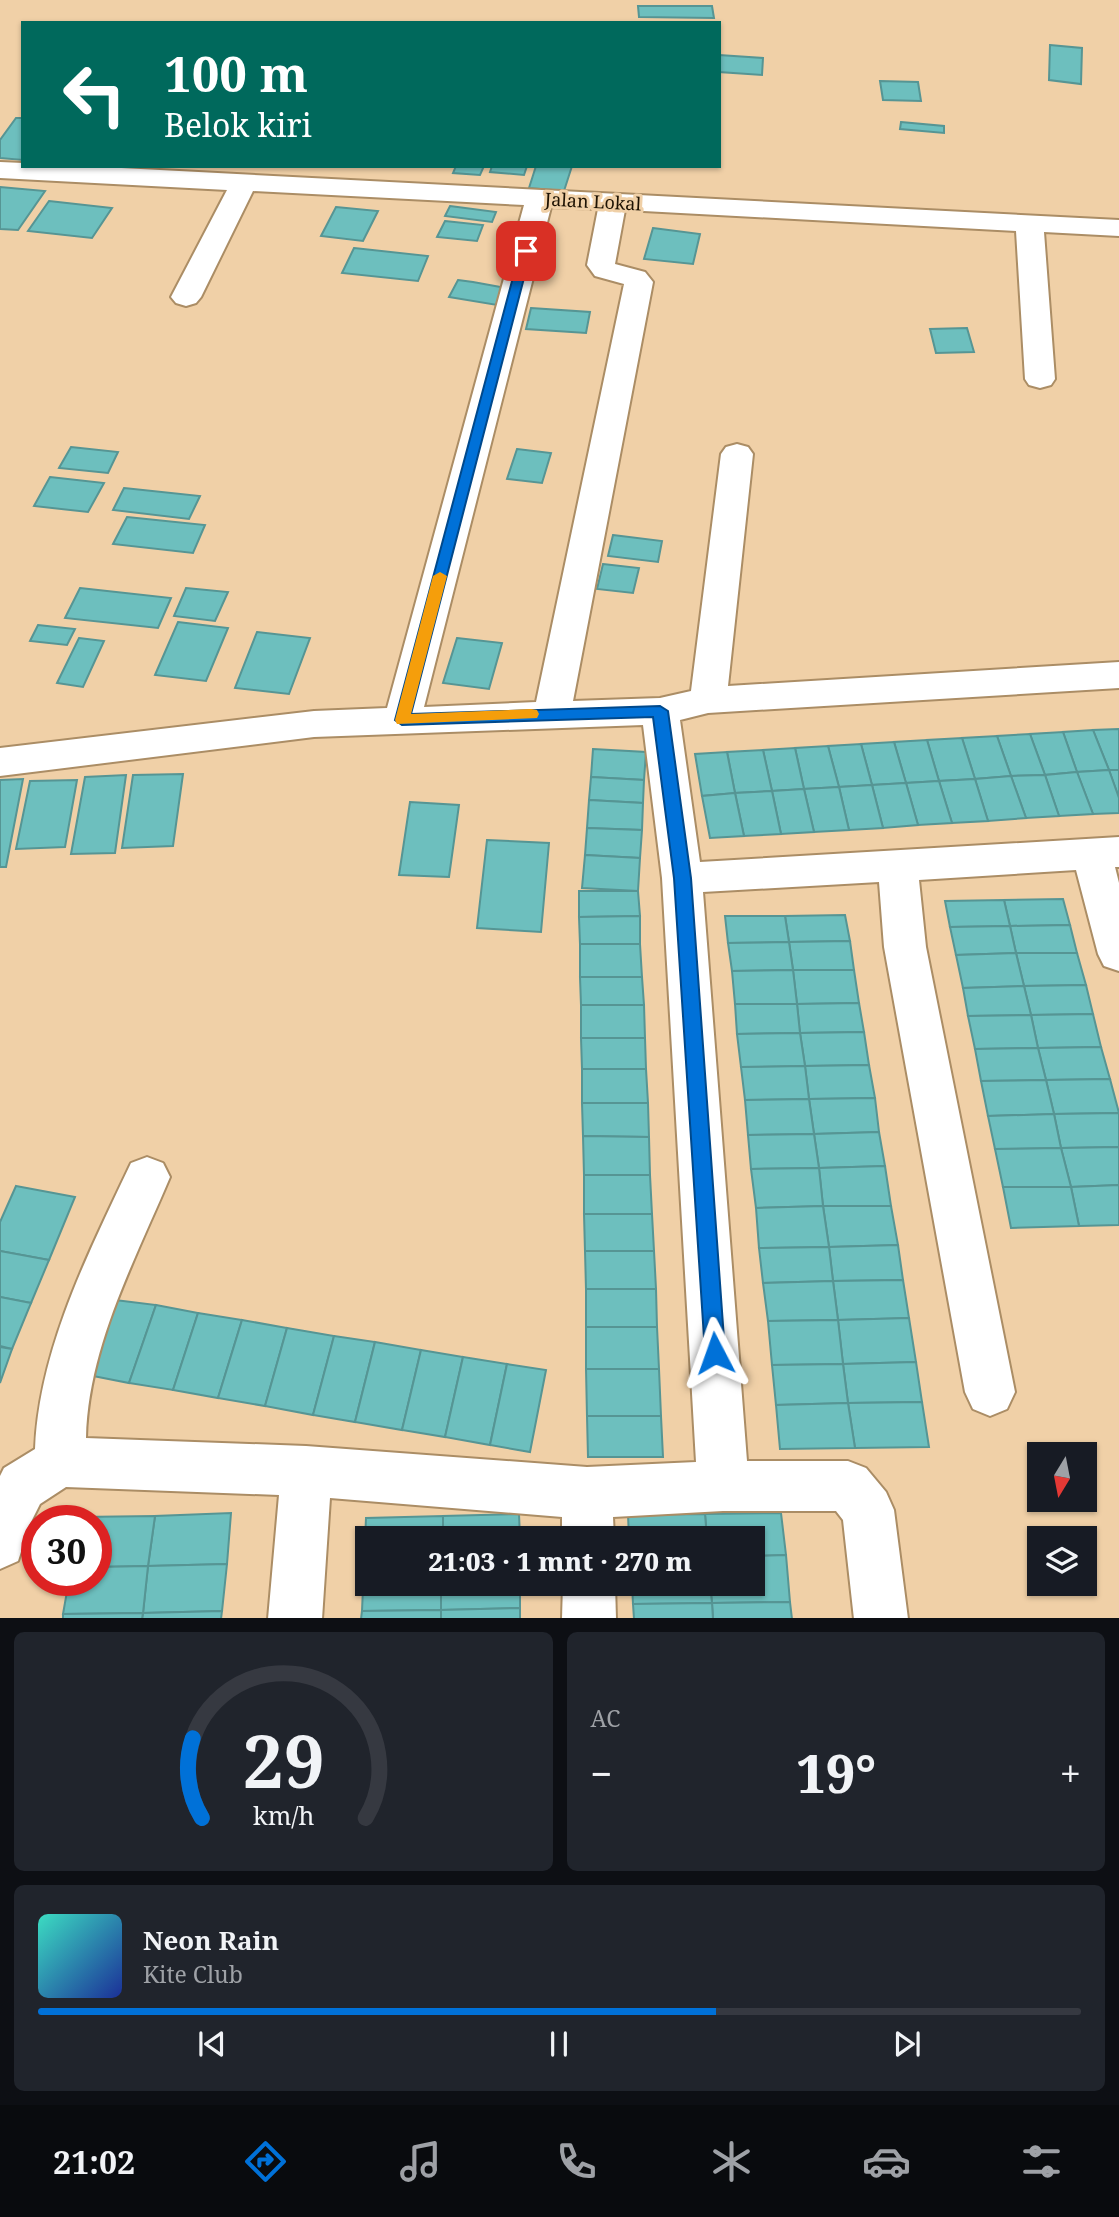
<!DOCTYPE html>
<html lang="id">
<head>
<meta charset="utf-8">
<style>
  :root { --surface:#171b24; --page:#20242c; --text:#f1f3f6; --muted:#9ea1a6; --line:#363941; --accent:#0071d8 }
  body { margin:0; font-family:"Noto Serif",serif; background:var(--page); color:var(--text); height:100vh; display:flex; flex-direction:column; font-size:26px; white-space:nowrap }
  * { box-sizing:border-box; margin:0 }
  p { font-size:23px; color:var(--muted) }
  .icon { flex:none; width:38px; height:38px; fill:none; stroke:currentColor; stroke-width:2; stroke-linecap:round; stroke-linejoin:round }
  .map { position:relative; height:1618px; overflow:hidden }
  .side { display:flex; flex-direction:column; gap:14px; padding:14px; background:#0d0f14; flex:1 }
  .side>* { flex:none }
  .guide { position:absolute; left:21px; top:21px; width:700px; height:147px; border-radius:0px; box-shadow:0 2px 5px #0004; background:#00695c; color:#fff; overflow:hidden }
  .needle { width:46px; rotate:190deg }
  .buttons { position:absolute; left:1027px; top:1442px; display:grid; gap:14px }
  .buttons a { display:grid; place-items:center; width:70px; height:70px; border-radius:0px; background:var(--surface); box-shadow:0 2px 5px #0004; font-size:35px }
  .speed { position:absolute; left:21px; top:1505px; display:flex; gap:14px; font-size:35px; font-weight:700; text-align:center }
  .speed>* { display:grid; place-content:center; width:91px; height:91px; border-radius:50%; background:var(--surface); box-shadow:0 2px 5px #0004; line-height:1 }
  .speed .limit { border:10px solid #d22; background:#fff; color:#111 }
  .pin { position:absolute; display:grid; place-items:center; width:60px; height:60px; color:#fff; margin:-30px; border-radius:14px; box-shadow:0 4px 10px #0006 }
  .me { position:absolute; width:77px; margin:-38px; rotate:356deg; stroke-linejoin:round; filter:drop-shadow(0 0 5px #0008) }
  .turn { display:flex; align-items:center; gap:24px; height:147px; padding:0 28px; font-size:32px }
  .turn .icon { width:91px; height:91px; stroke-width:2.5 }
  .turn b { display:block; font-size:49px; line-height:60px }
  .big { font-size:52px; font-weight:800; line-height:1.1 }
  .side .card { flex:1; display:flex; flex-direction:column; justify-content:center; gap:10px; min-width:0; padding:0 24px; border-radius:10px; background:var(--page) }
  .side .dial { align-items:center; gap:0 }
  .dial svg { height:182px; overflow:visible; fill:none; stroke:var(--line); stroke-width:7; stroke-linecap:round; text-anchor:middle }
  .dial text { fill:var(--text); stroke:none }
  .song { display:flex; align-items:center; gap:21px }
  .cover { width:84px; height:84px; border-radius:10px; background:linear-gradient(135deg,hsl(170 70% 55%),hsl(230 70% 35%)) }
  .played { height:7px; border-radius:4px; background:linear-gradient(90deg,var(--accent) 65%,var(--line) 65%) }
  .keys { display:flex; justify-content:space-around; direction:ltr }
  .heat { display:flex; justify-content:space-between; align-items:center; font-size:38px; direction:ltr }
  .side .tiles { flex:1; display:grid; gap:14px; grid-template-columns:1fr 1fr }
  .card:last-child { grid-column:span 2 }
  .trip { position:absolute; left:355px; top:1526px; width:410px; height:70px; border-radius:0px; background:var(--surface); box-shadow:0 2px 5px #0004; font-weight:800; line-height:70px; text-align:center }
  .menu { display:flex; height:112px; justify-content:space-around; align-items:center; background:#090b0e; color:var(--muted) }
  .menu .icon { width:49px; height:49px }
  .menu .current { color:var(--accent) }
  .menu b { font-size:32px; color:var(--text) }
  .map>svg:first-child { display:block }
  .building { fill:#6dbfbe; stroke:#569594; stroke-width:2 }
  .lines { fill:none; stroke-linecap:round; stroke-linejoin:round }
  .street-casing { stroke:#ab8d65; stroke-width:4 }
  .street { fill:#fff; fill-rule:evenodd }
  .route { fill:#0071d8; stroke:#00498c; stroke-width:2 }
  .slow { fill:#f59e0b }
  .labels { text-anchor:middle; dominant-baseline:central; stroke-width:6; stroke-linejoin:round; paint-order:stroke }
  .far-street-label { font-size:18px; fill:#1d1203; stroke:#f0d0a7 }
</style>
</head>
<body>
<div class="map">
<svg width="1119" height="1619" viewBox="0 0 1119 1619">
  <rect width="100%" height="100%" fill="#f0d0a7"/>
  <g class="building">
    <polygon points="638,6 712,6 714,18 639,17"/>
    <polygon points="1050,45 1082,48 1081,84 1049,80"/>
    <polygon points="719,55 763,58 762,75 719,72"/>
    <polygon points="880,81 918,82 921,101 883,100"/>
    <polygon points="16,118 23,118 23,160 0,158 0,140"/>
    <polygon points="901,122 944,126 944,133 900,129"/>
    <polygon points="456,166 484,166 480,175 453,173"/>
    <polygon points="492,166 527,166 524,175 490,172"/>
    <polygon points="536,166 572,166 564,191 529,188"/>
    <polygon points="0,187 45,191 18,230 0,229"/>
    <polygon points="49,201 112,208 92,238 28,231"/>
    <polygon points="450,206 496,212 492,222 445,216"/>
    <polygon points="336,207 378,211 363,241 321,236"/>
    <polygon points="445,221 483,225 477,241 437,237"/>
    <polygon points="653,228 700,234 693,264 644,259"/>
    <polygon points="354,248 428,256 418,281 342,273"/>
    <polygon points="458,280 473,282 506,288 497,305 449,297"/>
    <polygon points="531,308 590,312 586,333 526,329"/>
    <polygon points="967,328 974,352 936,353 930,329"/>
    <polygon points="71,447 118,452 108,473 59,468"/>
    <polygon points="517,449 551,453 542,483 507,479"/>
    <polygon points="50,477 104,483 88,512 34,506"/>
    <polygon points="124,488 200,496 189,519 113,510"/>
    <polygon points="127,517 205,525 193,553 113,544"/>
    <polygon points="613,535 662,541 658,562 608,556"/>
    <polygon points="603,564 639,568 633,593 597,589"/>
    <polygon points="80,588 171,598 158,628 65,618"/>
    <polygon points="186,588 228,592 215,621 174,616"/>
    <polygon points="178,622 228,628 206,681 155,675"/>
    <polygon points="38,625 75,629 67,645 30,641"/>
    <polygon points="257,632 310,638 289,694 235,688"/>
    <polygon points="79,638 104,641 83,687 57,683"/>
    <polygon points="457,638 502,643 489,689 443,683"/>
    <polygon points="1119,729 1119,770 1109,770 1093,730"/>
    <polygon points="1093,730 1109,770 1077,772 1063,732"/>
    <polygon points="1063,732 1077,772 1045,775 1030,734"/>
    <polygon points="1030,734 1045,775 1011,776 997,736"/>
    <polygon points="997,736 1011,776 975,779 962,738"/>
    <polygon points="962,738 975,779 939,781 927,740"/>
    <polygon points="927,740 939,781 906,783 894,742"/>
    <polygon points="894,742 906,783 872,785 861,744"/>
    <polygon points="861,744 872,785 839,787 828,746"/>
    <polygon points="828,746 839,787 804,789 795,748"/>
    <polygon points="795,748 804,789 772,791 763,750"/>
    <polygon points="593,749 646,752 644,780 591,777"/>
    <polygon points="763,750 772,791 735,793 727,752"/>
    <polygon points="727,752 735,793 702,796 695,754"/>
    <polygon points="1109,770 1119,770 1119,798"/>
    <polygon points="1109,770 1119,798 1119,813 1093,814 1077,772"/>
    <polygon points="1077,772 1093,814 1059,816 1045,775"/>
    <polygon points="183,774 173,846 122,848 133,775"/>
    <polygon points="126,775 115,853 71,854 85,777"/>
    <polygon points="1045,775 1059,816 1026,818 1011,776"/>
    <polygon points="1011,776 1026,818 988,821 975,779"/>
    <polygon points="591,777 644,780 643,803 589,800"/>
    <polygon points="23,779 6,867 0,867 0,780"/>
    <polygon points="975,779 988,821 952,823 939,781"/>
    <polygon points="77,780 65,847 16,849 30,781"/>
    <polygon points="939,781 952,823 918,825 906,783"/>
    <polygon points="906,783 918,825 883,828 872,785"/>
    <polygon points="872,785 883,828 849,830 839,787"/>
    <polygon points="839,787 849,830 814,832 804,789"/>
    <polygon points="804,789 814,832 781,834 772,791"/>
    <polygon points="772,791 781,834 744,836 735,793"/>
    <polygon points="735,793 744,836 710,838 702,796"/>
    <polygon points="589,800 643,803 642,830 587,828"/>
    <polygon points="410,802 459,805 449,877 399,875"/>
    <polygon points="587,828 642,830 640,858 585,855"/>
    <polygon points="487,840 549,843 541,932 477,928"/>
    <polygon points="585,855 640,858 638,891 582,888"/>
    <polygon points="579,891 638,891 640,916 579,917"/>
    <polygon points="1063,899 1070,925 1010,926 1004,900"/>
    <polygon points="1004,900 1010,926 950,927 945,901"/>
    <polygon points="845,915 850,941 789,942 785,916"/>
    <polygon points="640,916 640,944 580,944 579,917"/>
    <polygon points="725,916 785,916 789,942 728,943"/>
    <polygon points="1070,925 1077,953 1016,953 1010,926"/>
    <polygon points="1010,926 1016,953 956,955 950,927"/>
    <polygon points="850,941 854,970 793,970 789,942"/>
    <polygon points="789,942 793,970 732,971 728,943"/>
    <polygon points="580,944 640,944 642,977 580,977"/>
    <polygon points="1016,953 1077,953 1086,985 1024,986"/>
    <polygon points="1016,953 1024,986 963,988 956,955"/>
    <polygon points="793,970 854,970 859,1003 797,1004"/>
    <polygon points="793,970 797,1004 735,1004 732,971"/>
    <polygon points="580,977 642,977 644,1005 581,1005"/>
    <polygon points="1086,985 1093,1014 1031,1015 1024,986"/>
    <polygon points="1024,986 1031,1015 968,1016 963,988"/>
    <polygon points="859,1003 864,1032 800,1033 797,1004"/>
    <polygon points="735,1004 797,1004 800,1033 737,1034"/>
    <polygon points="581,1005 644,1005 645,1038 581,1038"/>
    <polygon points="1093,1014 1101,1047 1038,1048 1031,1015"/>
    <polygon points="1031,1015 1038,1048 975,1049 968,1016"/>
    <polygon points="864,1032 869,1065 805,1066 800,1033"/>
    <polygon points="800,1033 805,1066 741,1067 737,1034"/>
    <polygon points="581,1038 645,1038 646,1069 582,1069"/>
    <polygon points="1101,1047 1110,1079 1046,1080 1038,1048"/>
    <polygon points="1038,1048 1046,1080 981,1081 975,1049"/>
    <polygon points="869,1065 875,1098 809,1099 805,1066"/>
    <polygon points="805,1066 809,1099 745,1100 741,1067"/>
    <polygon points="582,1069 646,1069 648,1103 582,1103"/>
    <polygon points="1110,1079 1119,1113 1054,1114 1046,1080"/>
    <polygon points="1046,1080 1054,1114 988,1116 981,1081"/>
    <polygon points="875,1098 879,1132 814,1134 809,1099"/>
    <polygon points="809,1099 814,1134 748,1135 745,1100"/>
    <polygon points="582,1103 648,1103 649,1137 583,1136"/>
    <polygon points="1119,1113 1119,1147 1061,1148 1054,1114"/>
    <polygon points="1054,1114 1061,1148 995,1149 988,1116"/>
    <polygon points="879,1132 885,1166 819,1168 814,1134"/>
    <polygon points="814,1134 819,1168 751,1169 748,1135"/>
    <polygon points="583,1136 649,1137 650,1175 584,1175"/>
    <polygon points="1119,1147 1119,1185 1071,1187 1061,1148"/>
    <polygon points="1061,1148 1071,1187 1003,1187 995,1149"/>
    <polygon points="885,1166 891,1206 823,1206 819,1168"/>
    <polygon points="819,1168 823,1206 756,1208 751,1169"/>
    <polygon points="584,1175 650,1175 652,1214 584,1214"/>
    <polygon points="1119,1185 1119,1225 1079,1226 1071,1187"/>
    <polygon points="16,1186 75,1197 49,1260 0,1251 0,1222"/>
    <polygon points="1003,1187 1071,1187 1079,1226 1011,1228"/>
    <polygon points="823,1206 891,1206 898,1245 829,1247"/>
    <polygon points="823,1206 829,1247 759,1248 756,1208"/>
    <polygon points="584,1214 652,1214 654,1251 585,1251"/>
    <polygon points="898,1245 903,1280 833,1281 829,1247"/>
    <polygon points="829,1247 833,1281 763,1283 759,1248"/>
    <polygon points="0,1251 49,1260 31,1303 0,1297"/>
    <polygon points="585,1251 654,1251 656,1289 586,1289"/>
    <polygon points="903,1280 909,1318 838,1320 833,1281"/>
    <polygon points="833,1281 838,1320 768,1321 763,1283"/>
    <polygon points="586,1289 656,1289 657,1327 586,1327"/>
    <polygon points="0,1297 31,1303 12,1349 0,1346"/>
    <polygon points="115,1300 156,1305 129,1383 88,1375"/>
    <polygon points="156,1305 198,1313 173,1390 129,1383"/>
    <polygon points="198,1313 242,1320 218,1398 173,1390"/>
    <polygon points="909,1318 916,1362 843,1364 838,1320"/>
    <polygon points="242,1320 287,1328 265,1406 218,1398"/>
    <polygon points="838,1320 843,1364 772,1365 768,1321"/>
    <polygon points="586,1327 657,1327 659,1369 586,1369"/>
    <polygon points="287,1328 334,1336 313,1415 265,1406"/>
    <polygon points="334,1336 375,1342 355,1422 313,1415"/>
    <polygon points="375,1342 421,1350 402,1430 355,1422"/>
    <polygon points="0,1347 12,1349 0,1383"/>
    <polygon points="421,1350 463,1357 445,1437 402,1430"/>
    <polygon points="463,1357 507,1364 490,1445 445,1437"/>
    <polygon points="916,1362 922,1402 848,1403 843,1364"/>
    <polygon points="507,1364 546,1370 530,1452 490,1445"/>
    <polygon points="843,1364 848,1403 776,1405 772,1365"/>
    <polygon points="586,1369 659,1369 661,1416 587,1416"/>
    <polygon points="922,1402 929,1447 855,1448 848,1403"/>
    <polygon points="848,1403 855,1448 780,1449 776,1405"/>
    <polygon points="587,1416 661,1416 663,1457 588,1457"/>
    <polygon points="231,1513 227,1564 148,1566 155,1516"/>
    <polygon points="781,1513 786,1555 752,1556 752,1538 707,1538 705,1514"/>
    <polygon points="519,1514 520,1538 443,1538 443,1516"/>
    <polygon points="705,1514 707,1538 629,1538 628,1515"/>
    <polygon points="155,1516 148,1566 96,1567 96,1521 78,1521 79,1517"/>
    <polygon points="443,1516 443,1538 368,1538 368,1565 364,1565 366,1518"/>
    <polygon points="786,1555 790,1602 712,1603 710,1584 752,1584 752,1556"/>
    <polygon points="227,1564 222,1611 143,1613 148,1566"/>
    <polygon points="364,1565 368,1565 368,1584 441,1584 441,1610 362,1611"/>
    <polygon points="148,1566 143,1613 63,1614 69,1580 96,1580 96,1567"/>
    <polygon points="441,1584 520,1584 520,1608 441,1610"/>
    <polygon points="632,1584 710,1584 712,1603 633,1604"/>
    <polygon points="790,1602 792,1619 713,1619 712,1603"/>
    <polygon points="712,1603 713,1619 634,1619 633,1604"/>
    <polygon points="520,1608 520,1619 441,1619 441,1610"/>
    <polygon points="441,1610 441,1619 361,1619 362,1611"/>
    <polygon points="222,1611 221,1619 142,1619 143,1613"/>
    <polygon points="143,1613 142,1619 63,1619 63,1614"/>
  </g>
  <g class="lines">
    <g class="street-casing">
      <g id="street">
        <path d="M0,162L23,163V166H83L1119,220V236L1044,232L1055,379L1051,385L1040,388L1029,385L1025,379L1016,231L625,210L615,264L645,272L653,282L573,701L660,698L691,691L721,454L726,447L737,444L748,447L753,454L728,686L1119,662V688L708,713L680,720L700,862L1119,837V867H1115L1119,883V971L1104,966L1098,954L1076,870L919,880L926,947L1015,1392L1007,1409L990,1416L973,1409L965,1392L884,947L879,882L703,892L747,1461H848L866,1468L886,1492L894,1510L908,1619H854L843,1520L836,1511H723L613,1517L614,1538H562V1517L330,1498L322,1619H268L279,1495L66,1487L40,1504L30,1524L18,1561L0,1569V1476L4,1468L35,1449C39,1349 89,1252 131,1163L147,1157L163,1163L170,1177C135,1260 88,1347 86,1438L306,1446L587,1467L696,1462L662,878L643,725L314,737L0,776V748L314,711L387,708L524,205L253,191L201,297L196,303L186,306L176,303L171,297L227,190L0,178ZM551,207L598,209L587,265L595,276L624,284L536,702L424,707Z"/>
        <polygon points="563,1584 615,1584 616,1619 562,1619"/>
      </g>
    </g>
    <use href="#street" class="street"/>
  </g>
  <polygon class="route" points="526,247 531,251 411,714 660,706 668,711 691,878 725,1353 722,1360 715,1362 708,1360 705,1353 674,878 653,717 402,725 395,720 520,251"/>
  <polygon class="slow" points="440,572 447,576 411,714 531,709 537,710 539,714 537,718 397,724 395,720 433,576"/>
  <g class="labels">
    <g class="far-street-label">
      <text transform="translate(593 201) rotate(3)">Jalan Lokal</text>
    </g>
  </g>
</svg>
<div class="buttons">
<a><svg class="needle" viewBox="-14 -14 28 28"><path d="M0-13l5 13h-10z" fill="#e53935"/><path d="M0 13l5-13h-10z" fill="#9ea1a6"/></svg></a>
<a><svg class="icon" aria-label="layers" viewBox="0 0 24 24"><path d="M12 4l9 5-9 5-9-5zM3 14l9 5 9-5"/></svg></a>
</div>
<div class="speed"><div class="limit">30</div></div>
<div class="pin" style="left:526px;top:251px;background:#d93025"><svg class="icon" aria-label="arrive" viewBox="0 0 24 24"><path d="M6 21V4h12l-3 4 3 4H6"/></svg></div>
<svg class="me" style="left:715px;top:1353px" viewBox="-20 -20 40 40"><path d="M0-17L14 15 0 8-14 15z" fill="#0071d8" stroke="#fff" stroke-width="4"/></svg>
<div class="trip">21:03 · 1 mnt · 270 m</div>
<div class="guide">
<div class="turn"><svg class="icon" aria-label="left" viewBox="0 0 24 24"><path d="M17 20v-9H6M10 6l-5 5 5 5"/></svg><div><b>100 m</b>Belok kiri</div></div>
</div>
</div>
<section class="side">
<div class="tiles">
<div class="card dial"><svg viewBox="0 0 100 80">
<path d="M14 69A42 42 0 1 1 86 69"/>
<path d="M14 69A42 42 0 0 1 10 34" stroke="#0071d8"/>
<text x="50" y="56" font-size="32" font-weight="700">29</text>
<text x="50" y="72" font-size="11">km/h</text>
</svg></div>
<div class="card"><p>AC</p>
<div class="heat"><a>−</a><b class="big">19°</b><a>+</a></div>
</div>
<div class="card">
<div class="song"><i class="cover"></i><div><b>Neon Rain</b><p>Kite Club</p></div></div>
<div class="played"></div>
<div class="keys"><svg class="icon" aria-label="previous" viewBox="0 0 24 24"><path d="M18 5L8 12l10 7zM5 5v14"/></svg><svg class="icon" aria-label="pause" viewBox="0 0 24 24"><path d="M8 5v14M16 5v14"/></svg><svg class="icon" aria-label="next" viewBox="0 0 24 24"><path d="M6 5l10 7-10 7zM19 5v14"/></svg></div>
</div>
</div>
</section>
<nav class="menu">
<b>21:02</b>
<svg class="icon current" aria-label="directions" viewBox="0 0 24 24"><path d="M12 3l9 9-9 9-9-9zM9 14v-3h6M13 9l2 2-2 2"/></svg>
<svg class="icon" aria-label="music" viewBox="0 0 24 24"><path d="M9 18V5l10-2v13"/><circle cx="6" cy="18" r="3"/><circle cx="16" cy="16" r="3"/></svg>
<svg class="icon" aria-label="phone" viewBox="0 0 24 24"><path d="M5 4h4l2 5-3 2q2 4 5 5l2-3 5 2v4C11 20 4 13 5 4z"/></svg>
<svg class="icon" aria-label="climate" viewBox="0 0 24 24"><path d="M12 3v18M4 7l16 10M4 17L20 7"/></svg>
<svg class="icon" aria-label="car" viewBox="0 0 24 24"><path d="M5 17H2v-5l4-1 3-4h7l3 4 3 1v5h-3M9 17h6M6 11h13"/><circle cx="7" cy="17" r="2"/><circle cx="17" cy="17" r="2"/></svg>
<svg class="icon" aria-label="filters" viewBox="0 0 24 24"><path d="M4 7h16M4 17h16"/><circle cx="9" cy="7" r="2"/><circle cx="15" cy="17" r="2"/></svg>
</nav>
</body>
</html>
